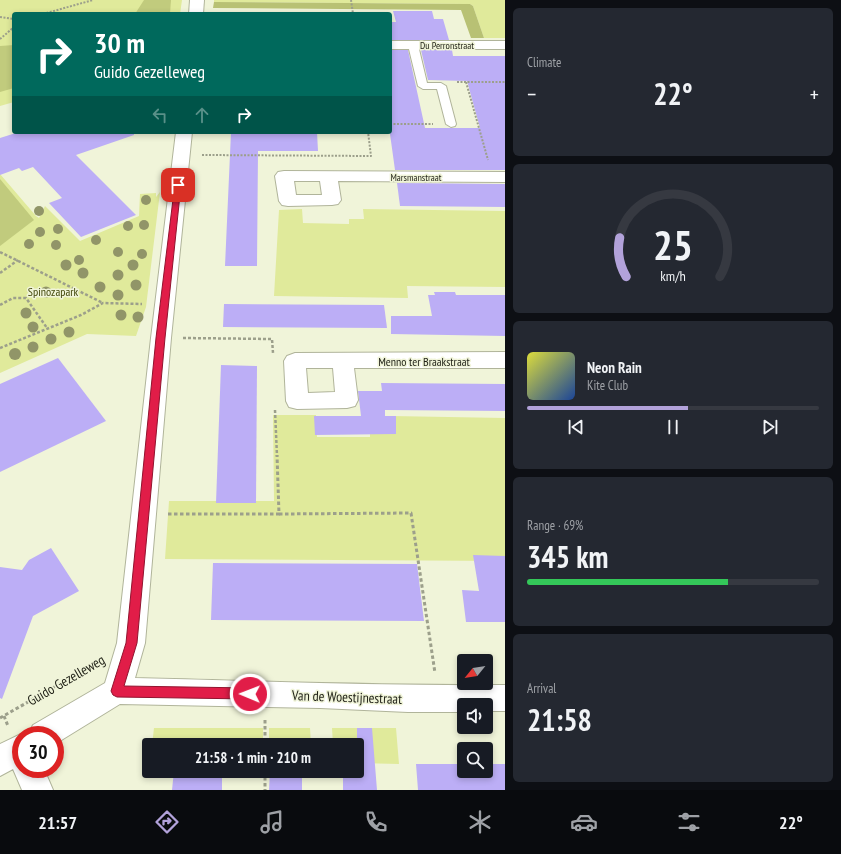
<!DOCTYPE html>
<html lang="en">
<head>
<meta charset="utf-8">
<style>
  :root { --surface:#171b24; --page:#242831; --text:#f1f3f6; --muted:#9ea1a6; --line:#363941; --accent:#b2a2da }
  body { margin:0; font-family:"PT Sans Narrow",sans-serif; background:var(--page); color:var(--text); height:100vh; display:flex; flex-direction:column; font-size:15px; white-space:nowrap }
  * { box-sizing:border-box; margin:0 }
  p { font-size:13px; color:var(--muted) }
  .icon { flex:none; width:22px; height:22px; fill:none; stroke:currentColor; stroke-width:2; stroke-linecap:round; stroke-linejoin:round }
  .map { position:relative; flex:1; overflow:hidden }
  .panel { display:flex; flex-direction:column; gap:8px; padding:8px; background:#0d0f14; width:336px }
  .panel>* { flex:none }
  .guide { position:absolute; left:12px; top:12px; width:380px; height:122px; border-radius:4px; box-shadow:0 2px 6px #0003; background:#00695c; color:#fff; overflow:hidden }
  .needle { width:26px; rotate:240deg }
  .controls { position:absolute; left:457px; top:654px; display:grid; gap:8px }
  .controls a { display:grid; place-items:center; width:36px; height:36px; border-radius:4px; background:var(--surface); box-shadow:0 2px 6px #0003; font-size:20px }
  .speed { position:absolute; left:12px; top:726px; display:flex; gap:8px; font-size:20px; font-weight:700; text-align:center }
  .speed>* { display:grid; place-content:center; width:52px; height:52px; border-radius:50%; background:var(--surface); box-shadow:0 2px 6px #0003; line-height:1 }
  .speed .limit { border:6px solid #d22; background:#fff; color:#111 }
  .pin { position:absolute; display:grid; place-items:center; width:34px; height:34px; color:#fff; margin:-17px; border-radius:8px; box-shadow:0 2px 6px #0006 }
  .me { position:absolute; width:44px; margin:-22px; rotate:271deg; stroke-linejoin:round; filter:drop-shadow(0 0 3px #0008) }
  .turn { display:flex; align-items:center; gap:14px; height:84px; padding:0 16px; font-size:18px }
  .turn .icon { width:52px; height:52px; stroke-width:2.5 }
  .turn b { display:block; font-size:28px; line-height:34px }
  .lanes { display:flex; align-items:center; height:38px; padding:0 16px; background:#0003; justify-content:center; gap:20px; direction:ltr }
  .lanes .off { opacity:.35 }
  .big { font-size:30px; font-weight:700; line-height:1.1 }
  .panel .card { flex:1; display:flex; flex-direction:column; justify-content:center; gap:6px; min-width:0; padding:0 14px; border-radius:6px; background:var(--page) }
  .panel .dial { align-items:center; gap:0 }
  .dial svg { height:104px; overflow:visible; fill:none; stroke:var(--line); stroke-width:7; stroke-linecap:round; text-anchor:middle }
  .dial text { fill:var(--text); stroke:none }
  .song { display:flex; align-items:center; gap:12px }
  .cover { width:48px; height:48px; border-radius:6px; background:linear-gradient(135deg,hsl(60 70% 55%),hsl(220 70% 35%)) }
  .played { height:4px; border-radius:2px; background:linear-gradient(90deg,var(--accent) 55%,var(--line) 55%) }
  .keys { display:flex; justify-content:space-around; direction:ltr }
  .heat { display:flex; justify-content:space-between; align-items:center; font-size:22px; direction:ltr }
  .charge { height:6px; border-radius:3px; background:linear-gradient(90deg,#34c759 69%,var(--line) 0) }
  .trip { position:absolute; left:142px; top:738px; width:222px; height:40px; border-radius:4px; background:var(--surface); box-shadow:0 2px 6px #0003; font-weight:700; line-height:40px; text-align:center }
  .tab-bar { display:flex; height:64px; justify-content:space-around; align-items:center; background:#090b0e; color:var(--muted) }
  .tab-bar .icon { width:28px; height:28px }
  .tab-bar .on { color:var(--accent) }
  .tab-bar b { font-size:18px; color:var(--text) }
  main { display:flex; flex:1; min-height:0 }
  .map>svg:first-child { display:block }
  .green { fill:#e0ea9b }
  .forest { fill:#b8c174 }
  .water { fill:#c1cb7d }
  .building { fill:#bcaef6 }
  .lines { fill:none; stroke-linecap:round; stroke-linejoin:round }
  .service-casing { stroke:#b0b49a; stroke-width:2 }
  .minor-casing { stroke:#b0b49a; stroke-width:2 }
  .path-far2 { stroke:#9c9f8b; stroke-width:2; stroke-dasharray:2 1.5; stroke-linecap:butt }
  .path-far1 { stroke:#9c9f8b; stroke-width:2.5; stroke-dasharray:3 2; stroke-linecap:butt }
  .path { stroke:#9c9f8b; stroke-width:3; stroke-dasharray:3.5 2.5; stroke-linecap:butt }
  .service { fill:#fff; fill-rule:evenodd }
  .minor { fill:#fff; fill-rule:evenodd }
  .tree { fill:#919568 }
  .route { fill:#e11d48; stroke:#92132f }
  .labels { text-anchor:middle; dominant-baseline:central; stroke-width:3; stroke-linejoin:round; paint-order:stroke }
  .far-street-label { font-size:10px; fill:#1e1f15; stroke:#f0f4d9 }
  .park-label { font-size:12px; fill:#43480c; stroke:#f0f4d9 }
  .street-label { font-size:12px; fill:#1e1f15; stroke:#f0f4d9 }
  .near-street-label { font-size:14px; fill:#1e1f15; stroke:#f0f4d9 }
</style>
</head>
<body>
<main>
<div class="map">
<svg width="505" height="790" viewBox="0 0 505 790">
  <rect width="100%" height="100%" fill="#f0f4d9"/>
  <g class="green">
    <polygon points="0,0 182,0 180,14 14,14 14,102 0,106"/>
    <polygon points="214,0 505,0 505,38 484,38 473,6 470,4 214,2"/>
    <polygon points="0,174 36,216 39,218 45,206 80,241 139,216 140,194 156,193 156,197 160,192 146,307 136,336 87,334 0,373"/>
    <polygon points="302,209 303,223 349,224 349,219 364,219 363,209 505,211 505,287 407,286 408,298 274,296 279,210"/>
    <polygon points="273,415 316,415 317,437 370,437 370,429 393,429 391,416 505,418 505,561 165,559 169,501 274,501"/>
    <polygon points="154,728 263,728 263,745 152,745"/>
    <polygon points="269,728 310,728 311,745 269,745"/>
    <polygon points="332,728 396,728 399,764 357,763 357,745 333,745"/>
  </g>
  <polygon class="forest" points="214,2 470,4 473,6 484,38 471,38 461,10 213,8"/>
  <g class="water">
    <polygon points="144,0 171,0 170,14 135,14"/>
    <polygon points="14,45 14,88 0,92 0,46"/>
    <polygon points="0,179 34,220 0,246"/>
  </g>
  <g class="building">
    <polygon points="393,11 432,11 434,19 443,19 449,40 390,40 390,22 396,22"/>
    <polygon points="390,50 408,50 425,128 480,128 467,81 428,80 421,50 452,50 453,56 505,56 505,170 395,170 390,134"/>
    <polygon points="19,132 134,132 134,135 76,155 136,215 81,237 49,203 62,198 33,167 22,171 19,168 0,175 0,138"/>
    <polygon points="231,132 317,132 318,151 258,151 257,266 225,266"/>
    <polygon points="397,183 505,184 505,207 400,206"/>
    <polygon points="434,292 455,292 456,295 505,295 505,336 391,334 391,316 432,316 428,295 435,295"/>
    <polygon points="224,304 384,305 387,328 223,327"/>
    <polygon points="58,358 106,421 0,472 0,384"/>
    <polygon points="221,365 257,366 256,503 216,503"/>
    <polygon points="381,383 505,384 505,411 385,410 385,416 365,416 396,416 396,434 315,435 314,416 361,416 358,391 382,391"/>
    <polygon points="51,548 79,591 33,616 2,699 0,698 0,567 22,570 29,560"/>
    <polygon points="473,555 505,556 505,622 466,622 462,590 479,591"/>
    <polygon points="213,563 417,564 424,621 211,620"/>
    <polygon points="357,728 372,728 377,790 343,790 343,771 357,771"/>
    <polygon points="416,764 464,764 464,771 486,771 486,764 505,764 505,790 418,790"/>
    <polygon points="174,771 222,771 222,790 172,790"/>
    <polygon points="270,771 302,771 302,790 269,790"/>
  </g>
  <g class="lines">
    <g class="service-casing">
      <polygon id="service" points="413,42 418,45 427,83 441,83 446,86 456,124 455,126 451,127 446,124 437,89 423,89 418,86 408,45"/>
    </g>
    <g class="minor-casing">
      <g id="minor">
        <polygon points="190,0 204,0 203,14 189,14"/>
        <rect x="390" y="41" width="115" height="8"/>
        <path d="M176,132H192L171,338L145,643L135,678C258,681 382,686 505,685V711H486V705H464V712H408L320,708L120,704L55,744V735H28L33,725L105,683L117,643L151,338Z"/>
        <path d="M284,171L505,172V182L338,181L341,200L338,204L332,205L288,206L282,205L279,201L275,176L278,172ZM294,181H320L322,195H296Z"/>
        <path d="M505,352V368H354L358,400L355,406L347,408L297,409L289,407L286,401L284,361L287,356L295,353ZM306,368H333L335,392L308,393Z"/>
        <polygon points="21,734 24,735 21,735 21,769 44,769 53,790 22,790 13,769 0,776 0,744"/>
      </g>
    </g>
    <g class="path-far2">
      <polyline points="351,0 353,14"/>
      <polyline points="43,14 93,0"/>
      <polyline points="0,17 14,19"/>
      <polyline points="0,39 14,27"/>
      <polyline points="457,82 505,82"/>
      <polyline points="466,82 488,160"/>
      <polyline points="390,124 433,124"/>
      <polyline points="202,155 371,156 368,132"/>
    </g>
    <g class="path-far1">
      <polyline points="0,252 103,303"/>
      <polyline points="0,273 18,260"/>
      <polyline points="0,305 13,298 26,298 47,328"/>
      <polyline points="183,338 272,339 273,353"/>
      <polyline points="0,348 81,315 103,303 142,304"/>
      <polyline points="275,410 277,456"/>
    </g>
    <g class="path">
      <polyline points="168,514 279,514 277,455"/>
      <polyline points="279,514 411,513 435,673"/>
      <polyline points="4,716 8,726"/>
      <polyline points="0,718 98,662"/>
      <polyline points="265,720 265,745"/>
      <polyline points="265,771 265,790"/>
    </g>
    <use href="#service" class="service"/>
    <use href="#minor" class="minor"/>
  </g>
  <g class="tree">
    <circle cx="146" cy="200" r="5"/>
    <circle cx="39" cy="211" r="5"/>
    <circle cx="144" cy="225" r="5"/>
    <circle cx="128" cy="226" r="5"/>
    <circle cx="58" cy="229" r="5"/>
    <circle cx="40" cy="232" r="5"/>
    <circle cx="96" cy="240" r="5"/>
    <circle cx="29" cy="244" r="5"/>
    <circle cx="56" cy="245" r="5"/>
    <circle cx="118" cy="252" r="5"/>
    <circle cx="142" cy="254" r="5"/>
    <circle cx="79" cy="260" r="5"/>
    <circle cx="66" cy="265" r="5.5"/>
    <circle cx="133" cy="265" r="5.5"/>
    <circle cx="83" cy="273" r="5.5"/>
    <circle cx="118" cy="275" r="5.5"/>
    <circle cx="136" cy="285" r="5.5"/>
    <circle cx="100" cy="287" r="5.5"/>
    <circle cx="46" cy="292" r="5.5"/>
    <circle cx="118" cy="295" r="5.5"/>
    <circle cx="26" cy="313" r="5.5"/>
    <circle cx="121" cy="315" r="5.5"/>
    <circle cx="138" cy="317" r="5.5"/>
    <circle cx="33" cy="327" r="5.5"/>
    <circle cx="69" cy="332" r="5.5"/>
    <circle cx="51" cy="339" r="5.5"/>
    <circle cx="33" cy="347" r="5.5"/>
    <circle cx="15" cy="354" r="6"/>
  </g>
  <polygon class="route" points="175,183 178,183 181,185 165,338 137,643 124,686 250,688 254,690 255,694 254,698 250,699 117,697 113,695 111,691 126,643 156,338"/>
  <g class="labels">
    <g class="far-street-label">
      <text x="447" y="45">Du Perronstraat</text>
      <text x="416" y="177">Marsmanstraat</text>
    </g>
    <g class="park-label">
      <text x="53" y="291">Spinozapark</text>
    </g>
    <g class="street-label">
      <text x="424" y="361">Menno ter Braakstraat</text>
    </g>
    <g class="near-street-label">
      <text transform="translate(66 680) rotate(-30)">Guido Gezelleweg</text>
      <text transform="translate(347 697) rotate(2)">Van de Woestijnestraat</text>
    </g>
  </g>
</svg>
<div class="controls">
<a><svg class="needle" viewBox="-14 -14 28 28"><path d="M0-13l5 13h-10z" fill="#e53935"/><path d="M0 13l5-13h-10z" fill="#9ea1a6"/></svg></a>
<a><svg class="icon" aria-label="sound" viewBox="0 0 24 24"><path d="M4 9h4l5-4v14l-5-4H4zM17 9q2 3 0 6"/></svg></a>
<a><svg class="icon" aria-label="search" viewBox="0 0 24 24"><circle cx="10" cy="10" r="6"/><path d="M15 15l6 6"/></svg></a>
</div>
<div class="speed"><div class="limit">30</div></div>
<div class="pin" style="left:178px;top:185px;background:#d93025"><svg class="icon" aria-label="arrive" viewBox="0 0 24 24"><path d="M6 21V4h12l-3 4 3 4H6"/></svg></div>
<svg class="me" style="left:250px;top:694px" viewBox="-20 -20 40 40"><circle r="17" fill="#e11d48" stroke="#fff" stroke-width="3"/><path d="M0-11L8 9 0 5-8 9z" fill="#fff"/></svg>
<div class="trip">21:58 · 1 min · 210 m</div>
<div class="guide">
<div class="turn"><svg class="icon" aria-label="right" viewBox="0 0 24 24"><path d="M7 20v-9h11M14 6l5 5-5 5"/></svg><div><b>30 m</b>Guido Gezelleweg</div></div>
<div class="lanes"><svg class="icon off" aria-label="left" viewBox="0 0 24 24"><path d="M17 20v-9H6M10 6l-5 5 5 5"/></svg><svg class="icon off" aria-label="ahead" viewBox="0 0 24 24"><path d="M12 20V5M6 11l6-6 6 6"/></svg><svg class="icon" aria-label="right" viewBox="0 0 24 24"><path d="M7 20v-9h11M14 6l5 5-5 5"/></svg></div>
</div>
</div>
<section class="panel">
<div class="card"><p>Climate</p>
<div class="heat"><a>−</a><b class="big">22°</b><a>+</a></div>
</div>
<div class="card dial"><svg viewBox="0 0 100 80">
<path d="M14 69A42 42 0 1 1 86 69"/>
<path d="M14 69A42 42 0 0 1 9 39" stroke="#b2a2da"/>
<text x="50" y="56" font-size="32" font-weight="700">25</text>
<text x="50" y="72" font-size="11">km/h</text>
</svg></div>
<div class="card">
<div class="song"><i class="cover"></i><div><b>Neon Rain</b><p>Kite Club</p></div></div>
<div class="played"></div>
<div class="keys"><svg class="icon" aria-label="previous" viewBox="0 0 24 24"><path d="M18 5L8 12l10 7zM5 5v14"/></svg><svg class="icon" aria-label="pause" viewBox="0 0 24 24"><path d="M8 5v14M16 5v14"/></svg><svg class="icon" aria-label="next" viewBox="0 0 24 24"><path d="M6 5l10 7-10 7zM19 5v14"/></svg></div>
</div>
<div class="card"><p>Range · 69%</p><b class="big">345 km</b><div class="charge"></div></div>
<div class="card"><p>Arrival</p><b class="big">21:58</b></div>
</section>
</main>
<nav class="tab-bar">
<b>21:57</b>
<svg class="icon on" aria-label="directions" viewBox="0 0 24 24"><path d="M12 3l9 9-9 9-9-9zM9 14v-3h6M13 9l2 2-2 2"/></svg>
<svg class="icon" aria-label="music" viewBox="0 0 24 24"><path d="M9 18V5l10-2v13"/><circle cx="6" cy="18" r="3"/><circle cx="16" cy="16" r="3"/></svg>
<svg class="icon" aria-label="phone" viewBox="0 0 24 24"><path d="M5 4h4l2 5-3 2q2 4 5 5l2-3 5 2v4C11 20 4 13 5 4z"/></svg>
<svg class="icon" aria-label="climate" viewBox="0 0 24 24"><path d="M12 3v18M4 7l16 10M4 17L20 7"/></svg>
<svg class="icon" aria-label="car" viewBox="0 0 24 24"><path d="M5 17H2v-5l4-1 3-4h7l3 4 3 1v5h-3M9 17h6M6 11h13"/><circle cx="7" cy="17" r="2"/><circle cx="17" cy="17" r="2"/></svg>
<svg class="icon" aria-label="filters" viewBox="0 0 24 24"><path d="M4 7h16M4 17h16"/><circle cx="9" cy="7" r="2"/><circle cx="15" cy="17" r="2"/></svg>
<b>22°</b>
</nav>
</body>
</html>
